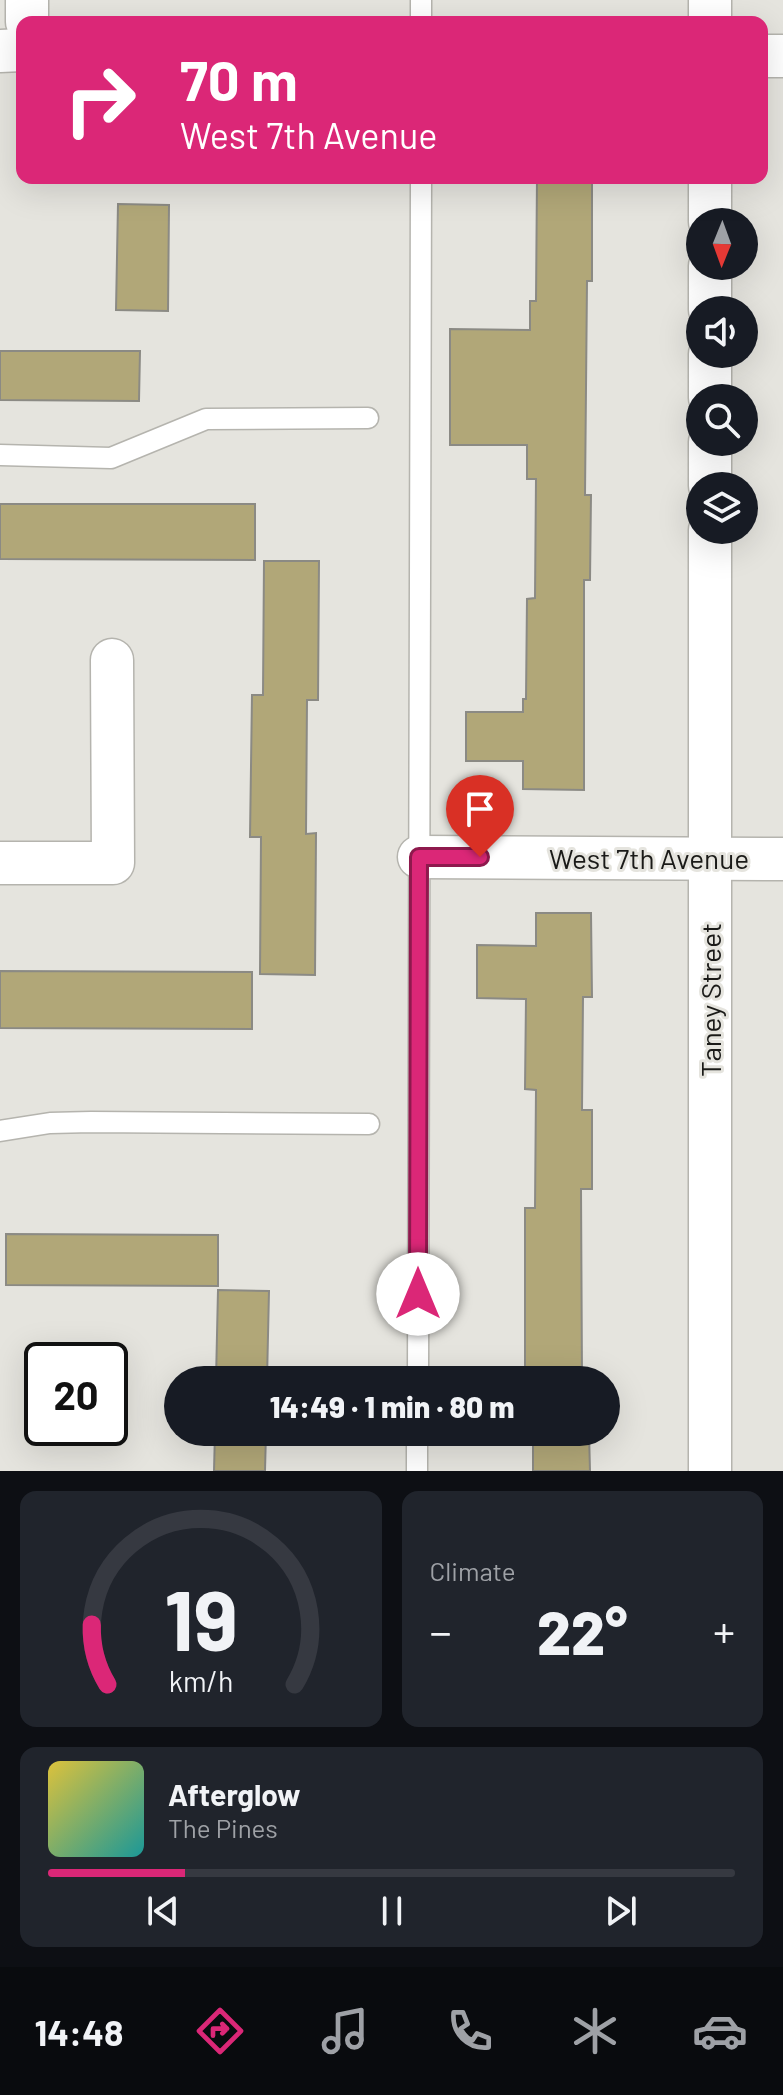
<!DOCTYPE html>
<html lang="en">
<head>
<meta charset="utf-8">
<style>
  :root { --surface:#171b24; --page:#20242c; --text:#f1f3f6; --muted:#9ea1a6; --line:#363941; --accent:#db2777 }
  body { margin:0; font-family:Barlow,sans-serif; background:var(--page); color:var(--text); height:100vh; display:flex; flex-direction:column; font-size:30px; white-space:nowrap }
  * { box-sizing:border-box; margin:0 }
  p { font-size:26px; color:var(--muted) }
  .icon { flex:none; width:44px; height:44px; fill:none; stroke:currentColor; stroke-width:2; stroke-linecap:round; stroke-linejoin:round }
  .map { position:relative; height:1471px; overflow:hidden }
  .side { display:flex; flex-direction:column; gap:20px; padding:20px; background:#0d0f14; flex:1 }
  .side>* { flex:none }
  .top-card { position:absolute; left:16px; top:16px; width:752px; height:168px; border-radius:16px; box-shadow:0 8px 32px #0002; background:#db2777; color:#fff; overflow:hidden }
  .needle { width:52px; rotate:181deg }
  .tools { position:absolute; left:686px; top:208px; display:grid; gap:16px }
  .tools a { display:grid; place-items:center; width:72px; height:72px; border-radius:50%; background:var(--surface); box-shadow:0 8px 32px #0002; font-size:40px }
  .speed { position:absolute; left:24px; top:1342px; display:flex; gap:16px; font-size:40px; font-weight:700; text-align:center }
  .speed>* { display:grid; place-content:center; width:104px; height:104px; border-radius:50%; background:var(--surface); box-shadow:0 8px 32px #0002; line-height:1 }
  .speed .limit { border:4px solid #111; border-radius:12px; background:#fff; color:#111 }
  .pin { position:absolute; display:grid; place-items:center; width:68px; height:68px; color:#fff; margin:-82px -34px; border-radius:50% 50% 50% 0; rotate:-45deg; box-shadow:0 0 8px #0007 }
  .pin .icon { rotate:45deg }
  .me { position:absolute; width:88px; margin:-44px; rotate:0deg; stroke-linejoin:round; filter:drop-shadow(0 0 6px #0008) }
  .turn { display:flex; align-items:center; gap:28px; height:168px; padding:0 32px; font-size:36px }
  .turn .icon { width:104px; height:104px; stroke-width:2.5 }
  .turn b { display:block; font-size:56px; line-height:68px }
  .big { font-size:60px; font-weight:800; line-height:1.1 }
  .side .widget { flex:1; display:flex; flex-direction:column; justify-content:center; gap:12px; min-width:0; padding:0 28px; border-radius:16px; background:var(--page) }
  .side .dial { align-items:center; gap:0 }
  .dial svg { height:208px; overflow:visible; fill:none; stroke:var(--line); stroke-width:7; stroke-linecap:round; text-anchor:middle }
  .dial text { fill:var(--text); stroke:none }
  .song { display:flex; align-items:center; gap:24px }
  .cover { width:96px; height:96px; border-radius:12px; background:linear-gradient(135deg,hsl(50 70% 55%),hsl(180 70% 35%)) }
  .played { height:8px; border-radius:4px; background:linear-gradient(90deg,var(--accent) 20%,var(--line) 20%) }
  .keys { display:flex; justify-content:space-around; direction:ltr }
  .heat { display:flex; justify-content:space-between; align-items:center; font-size:44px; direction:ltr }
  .side .tiles { flex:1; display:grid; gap:20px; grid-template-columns:1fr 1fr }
  .widget:last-child { grid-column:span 2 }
  .trip { position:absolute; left:164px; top:1366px; width:456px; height:80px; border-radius:40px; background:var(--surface); box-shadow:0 8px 32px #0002; font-weight:800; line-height:80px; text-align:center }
  .tab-bar { display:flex; height:128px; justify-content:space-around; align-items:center; background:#090b0e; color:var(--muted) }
  .tab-bar .icon { width:56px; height:56px }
  .tab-bar .active { color:var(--accent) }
  .tab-bar b { font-size:36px; color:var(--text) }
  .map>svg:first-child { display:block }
  .building { fill:#b1a778; stroke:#8b8a84; stroke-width:2 }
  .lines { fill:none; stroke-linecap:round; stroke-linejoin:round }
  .lane-casing { stroke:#b5b4ae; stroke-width:23 }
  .street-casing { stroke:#b5b4ae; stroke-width:45 }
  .lane { stroke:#fff; stroke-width:20 }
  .street { stroke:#fff; stroke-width:42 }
  .route-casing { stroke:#8e194d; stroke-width:20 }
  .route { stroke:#db2777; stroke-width:14 }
  .labels { text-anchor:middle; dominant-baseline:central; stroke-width:6; stroke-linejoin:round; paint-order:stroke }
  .street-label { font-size:28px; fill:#1a1a18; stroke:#e5e4de }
</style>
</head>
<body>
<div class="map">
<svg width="783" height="1471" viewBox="0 0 783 1471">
  <rect width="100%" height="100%" fill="#e5e4de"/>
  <g class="building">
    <polygon points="537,178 592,178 592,281 587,281 585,495 591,495 590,580 584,580 584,790 523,789 523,761 466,761 466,712 523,712 523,699 526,699 527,599 535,598 536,479 527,479 527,445 450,445 450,329 530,330 530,301 536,301"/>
    <polygon points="118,204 169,205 168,311 116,310"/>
    <polygon points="0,351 140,351 139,401 0,400"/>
    <polygon points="0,504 255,504 255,560 0,559"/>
    <polygon points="264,561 319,561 318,700 307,700 306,834 316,833 315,975 260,974 261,837 250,837 252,695 263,695"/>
    <polygon points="536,913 591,913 592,997 583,997 582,1110 592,1110 592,1189 581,1189 582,1380 525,1380 525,1208 535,1208 536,1090 525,1089 526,999 477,998 477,945 536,946"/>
    <polygon points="0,971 252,972 252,1029 0,1028"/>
    <polygon points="6,1234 218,1235 218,1286 6,1285"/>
    <polygon points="218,1290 269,1291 267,1380 216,1380"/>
    <polygon points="215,1432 266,1432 265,1471 214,1471"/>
    <polygon points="533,1432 589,1432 590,1471 533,1471"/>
  </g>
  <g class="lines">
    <g class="lane-casing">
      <g id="lane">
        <polyline points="421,0 421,22"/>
        <polyline points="0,455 111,458 206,419 368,418"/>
        <polyline points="0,1131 50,1123 91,1122 369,1124"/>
        <polyline points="418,1380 421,178"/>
        <polyline points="417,1471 417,1432"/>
      </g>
    </g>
    <g class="street-casing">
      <g id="street">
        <polyline points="710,0 710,22"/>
        <polyline points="27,22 27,0"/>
        <polyline points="0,51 22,50"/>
        <polyline points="762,56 783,56"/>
        <polyline points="710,178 710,222"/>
        <polyline points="710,266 710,310"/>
        <polyline points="710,354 710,398"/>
        <polyline points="710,442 710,486"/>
        <polyline points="710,530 710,1471"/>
        <polyline points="419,857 783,859"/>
        <polyline points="0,863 113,863 112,660"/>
      </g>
    </g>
    <use href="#lane" class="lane"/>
    <use href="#street" class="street"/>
  </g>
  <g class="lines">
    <g class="route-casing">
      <polyline id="route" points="418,1294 419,857 480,857"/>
    </g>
    <use href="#route" class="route"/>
  </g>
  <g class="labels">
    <g class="street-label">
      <text x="649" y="858">West 7th Avenue</text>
      <text transform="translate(710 1000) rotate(-90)">Taney Street</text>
    </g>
  </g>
</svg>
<div class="tools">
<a><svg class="needle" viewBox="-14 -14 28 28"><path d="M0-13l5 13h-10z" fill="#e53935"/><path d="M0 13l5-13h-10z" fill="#9ea1a6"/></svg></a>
<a><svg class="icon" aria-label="sound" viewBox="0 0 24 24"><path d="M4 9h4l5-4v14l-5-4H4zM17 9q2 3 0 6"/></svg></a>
<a><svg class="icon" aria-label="search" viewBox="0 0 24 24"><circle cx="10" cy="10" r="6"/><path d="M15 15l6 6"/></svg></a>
<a><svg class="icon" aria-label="layers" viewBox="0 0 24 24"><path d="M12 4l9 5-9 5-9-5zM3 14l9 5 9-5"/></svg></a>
</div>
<div class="speed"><div class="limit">20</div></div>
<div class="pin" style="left:480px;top:857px;background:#d93025"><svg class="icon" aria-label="arrive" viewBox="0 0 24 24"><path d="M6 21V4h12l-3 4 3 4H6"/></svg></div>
<svg class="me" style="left:418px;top:1294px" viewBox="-20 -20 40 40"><circle r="19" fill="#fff"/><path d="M0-13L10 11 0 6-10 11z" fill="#db2777"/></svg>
<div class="trip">14:49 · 1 min · 80 m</div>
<div class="top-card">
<div class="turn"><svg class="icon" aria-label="right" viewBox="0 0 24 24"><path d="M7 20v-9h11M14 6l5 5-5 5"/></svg><div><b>70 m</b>West 7th Avenue</div></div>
</div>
</div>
<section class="side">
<div class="tiles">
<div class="widget dial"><svg viewBox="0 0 100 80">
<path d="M14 69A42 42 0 1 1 86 69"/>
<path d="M14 69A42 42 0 0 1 8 46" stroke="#db2777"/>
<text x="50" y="56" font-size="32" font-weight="700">19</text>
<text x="50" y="72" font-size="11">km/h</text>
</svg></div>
<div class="widget"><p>Climate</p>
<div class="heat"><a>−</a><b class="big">22°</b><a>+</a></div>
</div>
<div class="widget">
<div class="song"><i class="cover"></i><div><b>Afterglow</b><p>The Pines</p></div></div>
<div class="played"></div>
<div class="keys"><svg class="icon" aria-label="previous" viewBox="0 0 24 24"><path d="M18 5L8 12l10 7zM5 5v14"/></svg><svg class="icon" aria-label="pause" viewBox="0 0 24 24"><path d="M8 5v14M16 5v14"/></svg><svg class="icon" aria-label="next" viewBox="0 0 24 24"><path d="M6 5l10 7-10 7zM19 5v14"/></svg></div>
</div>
</div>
</section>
<nav class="tab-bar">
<b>14:48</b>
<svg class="icon active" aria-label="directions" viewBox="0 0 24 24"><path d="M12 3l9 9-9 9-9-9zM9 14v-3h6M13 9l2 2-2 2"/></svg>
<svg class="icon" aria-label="music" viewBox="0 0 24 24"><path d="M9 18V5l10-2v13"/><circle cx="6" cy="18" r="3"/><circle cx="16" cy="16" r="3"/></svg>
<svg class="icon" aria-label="phone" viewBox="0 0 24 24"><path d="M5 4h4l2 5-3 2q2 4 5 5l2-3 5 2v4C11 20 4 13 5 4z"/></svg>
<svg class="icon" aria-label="climate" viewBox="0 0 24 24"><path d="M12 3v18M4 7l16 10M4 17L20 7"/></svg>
<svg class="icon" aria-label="car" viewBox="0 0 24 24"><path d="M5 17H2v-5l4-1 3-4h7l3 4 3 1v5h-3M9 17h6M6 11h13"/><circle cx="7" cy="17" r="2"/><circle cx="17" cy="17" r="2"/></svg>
</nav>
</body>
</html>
